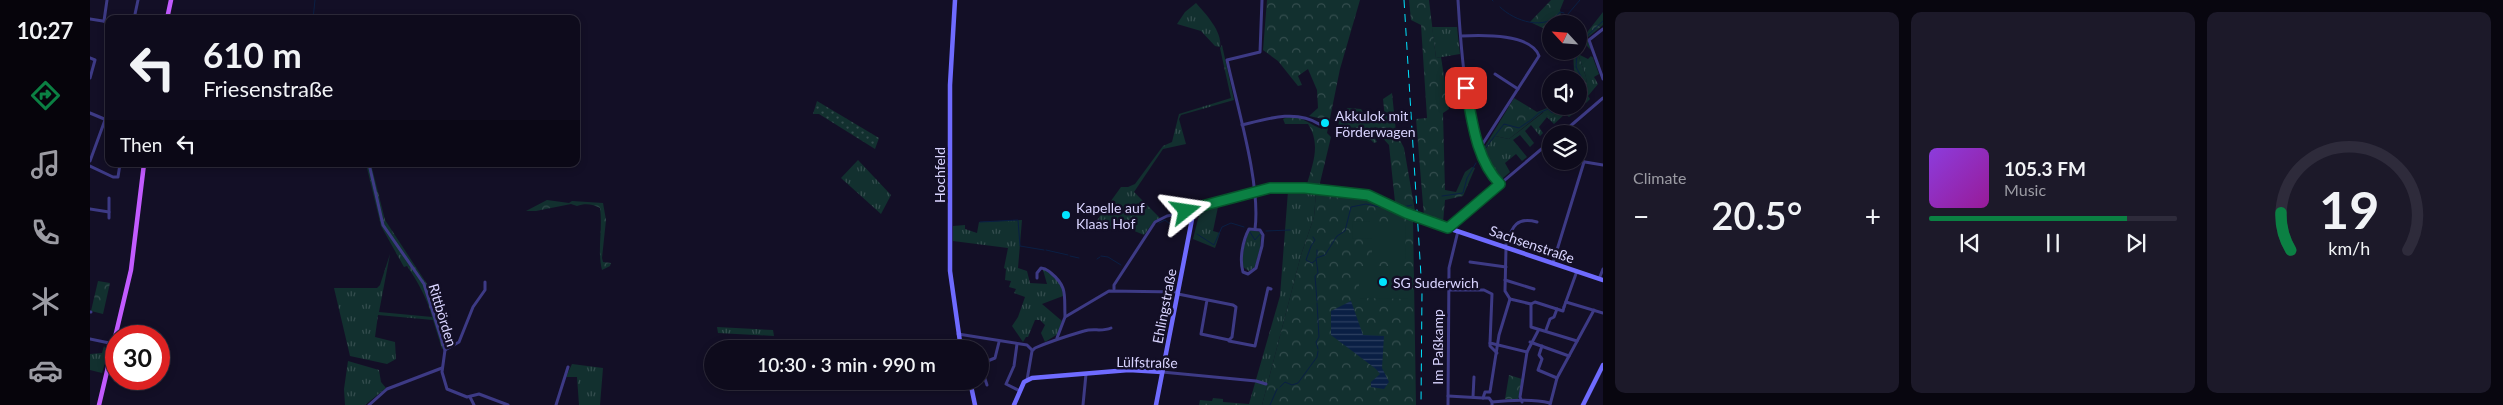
<!DOCTYPE html>
<html lang="en">
<head>
<meta charset="utf-8">
<style>
  :root { --surface:#0e0b1c; --page:#1c1929; --text:#f1f3f6; --muted:#9b9ba3; --line:#2e2b3b; --accent:#0b8043 }
  body { margin:0; font-family:Lato,sans-serif; background:var(--page); color:var(--text); height:100vh; display:flex; flex-direction:column; font-size:19px; white-space:nowrap }
  * { box-sizing:border-box; margin:0 }
  p { font-size:16px; color:var(--muted) }
  .icon { flex:none; width:28px; height:28px; fill:none; stroke:currentColor; stroke-width:2; stroke-linecap:round; stroke-linejoin:round }
  .map { position:relative; flex:1; overflow:hidden }
  .drawer { display:flex; flex-direction:column; gap:12px; padding:12px; background:#08060f; width:900px }
  .drawer>* { flex:none }
  .top-card { position:absolute; left:15px; top:15px; width:475px; height:152px; border-radius:10px; box-shadow:0 2px 8px #0003,0 0 0 1px var(--line); background:#0e0b1c; color:var(--text); overflow:hidden }
  .needle { width:32px; rotate:296deg }
  .buttons { position:absolute; left:1452px; top:15px; display:grid; gap:10px }
  .buttons a { display:grid; place-items:center; width:45px; height:45px; border-radius:50%; background:var(--surface); box-shadow:0 2px 8px #0003,0 0 0 1px var(--line); font-size:25px }
  .speed { position:absolute; left:15px; top:325px; display:flex; gap:10px; font-size:25px; font-weight:700; text-align:center }
  .speed>* { display:grid; place-content:center; width:65px; height:65px; border-radius:50%; background:var(--surface); box-shadow:0 2px 8px #0003,0 0 0 1px var(--line); line-height:1 }
  .speed .limit { border:8px solid #d22; background:#fff; color:#111 }
  .pin { position:absolute; display:grid; place-items:center; width:42px; height:42px; color:#fff; margin:-21px; border-radius:10px; box-shadow:0 2px 8px #0006 }
  .me { position:absolute; width:55px; margin:-28px; rotate:75deg; stroke-linejoin:round; filter:drop-shadow(0 0 4px #0008) }
  .turn { display:flex; align-items:center; gap:18px; height:105px; padding:0 15px; font-size:22px }
  .turn .icon { width:65px; height:65px; stroke-width:2.5 }
  .turn b { display:block; font-size:35px; line-height:42px }
  .then { display:flex; align-items:center; height:48px; padding:0 15px; background:#0003; gap:10px; font-size:19px }
  .big { font-size:38px; font-weight:600; line-height:1.1 }
  .drawer .widget { flex:1; display:flex; flex-direction:column; justify-content:center; gap:8px; min-width:0; padding:0 18px; border-radius:10px; background:var(--page) }
  .drawer .dial { align-items:center; gap:0 }
  .dial svg { height:130px; overflow:visible; fill:none; stroke:var(--line); stroke-width:7; stroke-linecap:round; text-anchor:middle }
  .dial text { fill:var(--text); stroke:none }
  .song { display:flex; align-items:center; gap:15px }
  .cover { width:60px; height:60px; border-radius:8px; background:linear-gradient(135deg,hsl(270 70% 55%),hsl(300 70% 35%)) }
  .played { height:5px; border-radius:2px; background:linear-gradient(90deg,var(--accent) 80%,var(--line) 80%) }
  .keys { display:flex; justify-content:space-around; direction:ltr }
  .heat { display:flex; justify-content:space-between; align-items:center; font-size:28px; direction:ltr }
  .drawer .tiles { flex:1; display:grid; gap:12px; grid-template-columns:repeat(3,1fr) }
  .trip { position:absolute; left:614px; top:340px; width:285px; height:50px; border-radius:25px; background:var(--surface); box-shadow:0 2px 8px #0003,0 0 0 1px var(--line); font-weight:600; line-height:50px; text-align:center }
  main { display:flex; flex:1; min-height:0 }
  .tab-bar { display:flex; flex-direction:column; width:90px; justify-content:space-around; align-items:center; background:#06040b; color:var(--muted) }
  .tab-bar .icon { width:35px; height:35px }
  .tab-bar .selected { color:var(--accent) }
  .tab-bar b { font-size:22px; color:var(--text) }
  .map>svg:first-child { display:block }
  .grass { fill:url(#grass-tufts) }
  .forest { fill:url(#forest-crowns) }
  .garden { fill:url(#garden-dots) }
  .pitch { fill:#12302f }
  .water { fill:url(#water-rules) }
  .lines { fill:none; stroke-linecap:round; stroke-linejoin:round }
  .stream { stroke:#0a1f44; stroke-width:1 }
  .street { stroke:#3d3a85; stroke-width:3 }
  .secondary { stroke:#6f6bff; stroke-width:4.5 }
  .primary { stroke:#c25bff; stroke-width:4.5 }
  .rail { stroke:#00e5ff; stroke-width:1; stroke-dasharray:8 6; stroke-linecap:butt }
  .route-casing { stroke:#07532c; stroke-width:12 }
  .route { stroke:#0b8043; stroke-width:9 }
  .poi-dot { fill:#00e5ff; stroke:#130f26; stroke-width:2 }
  .labels { text-anchor:middle; dominant-baseline:central; stroke-width:5; stroke-linejoin:round; paint-order:stroke }
  .poi-label { font-size:14px; fill:#d9d4ff; stroke:#130f26; text-anchor:start }
  .street-label { font-size:14px; fill:#d9d4ff; stroke:#130f26 }
</style>
</head>
<body>
<main>
<nav class="tab-bar">
<b>10:27</b>
<svg class="icon selected" aria-label="directions" viewBox="0 0 24 24"><path d="M12 3l9 9-9 9-9-9zM9 14v-3h6M13 9l2 2-2 2"/></svg>
<svg class="icon" aria-label="music" viewBox="0 0 24 24"><path d="M9 18V5l10-2v13"/><circle cx="6" cy="18" r="3"/><circle cx="16" cy="16" r="3"/></svg>
<svg class="icon" aria-label="phone" viewBox="0 0 24 24"><path d="M5 4h4l2 5-3 2q2 4 5 5l2-3 5 2v4C11 20 4 13 5 4z"/></svg>
<svg class="icon" aria-label="climate" viewBox="0 0 24 24"><path d="M12 3v18M4 7l16 10M4 17L20 7"/></svg>
<svg class="icon" aria-label="car" viewBox="0 0 24 24"><path d="M5 17H2v-5l4-1 3-4h7l3 4 3 1v5h-3M9 17h6M6 11h13"/><circle cx="7" cy="17" r="2"/><circle cx="17" cy="17" r="2"/></svg>
</nav>
<div class="map">
<svg width="1513" height="405" viewBox="0 0 1513 405">
  <defs>
    <pattern id="grass-tufts" width="24" height="20" patternUnits="userSpaceOnUse" patternTransform="scale(1.25)"><rect width="24" height="20" fill="#12302f"/><path d="M3 7l-1-3M5 7V3M7 7l1-3M15 17l-1-3M17 17v-4M19 17l1-3" fill="none" stroke="#344d4e"/></pattern>
    <pattern id="forest-crowns" width="20" height="18" patternUnits="userSpaceOnUse" patternTransform="scale(1.25)"><rect width="20" height="18" fill="#12302f"/><path d="M2 6a3 3 0 1 1 6 0M12 15a3 3 0 1 1 6 0" fill="none" stroke="#344d4e"/></pattern>
    <pattern id="garden-dots" width="8" height="8" patternUnits="userSpaceOnUse" patternTransform="scale(1.25)"><rect width="8" height="8" fill="#12302f"/><path d="M2 2h.1M6 6h.1" fill="none" stroke="#344d4e" stroke-width="1.8" stroke-linecap="round"/></pattern>
    <pattern id="water-rules" width="6" height="5" patternUnits="userSpaceOnUse" patternTransform="scale(1.25)"><rect width="6" height="5" fill="#0a1f44"/><path d="M0 2.5h6" fill="none" stroke="#2d3f60"/></pattern>
  </defs>
  <rect width="100%" height="100%" fill="#130f26"/>
  <g class="grass">
    <path d="M1106,3C1115,13 1133,32 1130,47L1125,46L1111,31L1087,24L1095,12Z"/>
    <polygon points="1342,27 1367,27 1370,54 1346,58"/>
    <polygon points="1132,45 1144,100 1091,115 1089,119 1096,144 1073,149 1044,192 1070,218 1064,221 1054,235 1035,227 1020,229 1005,223 1031,187 1038,187 1045,184 1073,146 1082,142 1089,114 1141,98 1130,48"/>
    <polygon points="1488,54 1498,59 1501,56 1503,58 1509,74 1504,77 1508,84 1498,96 1500,99 1496,103 1492,100 1489,103 1489,95 1497,88 1496,77"/>
    <polygon points="1476,106 1485,106 1481,111 1483,114 1479,117 1475,114 1464,124 1457,117 1449,127 1453,133 1450,136 1441,125 1435,131 1444,143 1440,147 1430,135 1423,140 1437,157 1432,161 1426,154 1415,163 1420,172 1413,178 1409,179 1397,162 1394,151 1405,136 1419,139 1454,112 1461,118"/>
    <polygon points="768,160 801,195 791,214 751,178"/>
    <path d="M276,164H281L295,220L337,284L356,348L352,349L343,320L288,315L285,337L305,342L306,359L297,364L260,356L244,288H287L290,285L300,254L289,312L342,317C337,298 328,282 317,266L314,267L291,226Z"/>
    <polygon points="1204,189 1226,192 1224,217 1211,255 1172,405 1109,405 1110,400 1122,401 1123,398 1133,399 1133,402 1159,404 1190,296 1198,191"/>
    <polygon points="1128,207 1123,231 1130,233 1125,248 1103,239 1110,211"/>
    <polygon points="932,220 928,268 937,271 940,283 957,284 953,270 955,269 972,284 973,296 952,304 972,321 968,334 955,342 951,333 955,325 950,320 945,320 938,337 936,337 933,342 922,326 928,317 935,297 924,293 926,289 919,287 921,281 915,280 916,269 914,268 918,248 863,241 862,296 863,226 875,225 875,229 887,233 889,222"/>
    <path d="M1159,230L1171,232L1170,249L1165,267L1159,271L1153,267C1151,255 1155,242 1159,230Z"/>
    <polygon points="627,327 683,330 684,336 628,333"/>
    <polygon points="14,346 18,352 12,373 0,370 0,354 12,353"/>
    <polygon points="258,361 289,370 291,382 296,388 275,405 255,405 254,389"/>
    <polygon points="482,364 513,368 510,405 489,405 487,377 476,377"/>
  </g>
  <g class="forest">
    <path d="M1177,0H1270L1250,69L1237,133L1241,137L1229,187L1217,184C1223,163 1231,144 1218,124H1195L1193,119C1206,111 1222,126 1232,129L1235,122L1233,119L1219,116L1228,108L1227,90L1218,69L1208,76L1212,85L1208,86L1188,61L1173,50Z"/>
    <polygon points="1319,0 1339,0 1346,58 1351,57 1359,109 1353,113 1355,190 1366,192 1375,172 1382,167 1385,168 1373,196 1355,200 1353,223 1334,217 1326,119 1337,118 1331,25 1321,20"/>
    <polygon points="1461,0 1474,0 1470,10 1471,15 1465,24 1461,24 1459,31 1440,22"/>
    <polygon points="1513,12 1513,25 1497,38 1501,50 1496,45 1488,54 1496,77 1497,89 1489,95 1491,87 1484,70 1483,52 1489,51 1491,40"/>
    <polygon points="1302,93 1306,132 1314,148 1325,211 1305,202 1299,145 1289,134 1284,136 1287,142 1284,143 1280,139 1247,137 1249,119 1256,114 1257,108 1271,109 1277,119 1290,121 1295,118 1293,99"/>
    <polygon points="1424,98 1447,112 1462,106 1476,106 1461,118 1453,112 1419,139 1405,136 1395,149 1394,148"/>
    <polygon points="1226,192 1273,196 1295,204 1323,219 1326,405 1172,405 1211,255 1224,217"/>
    <path d="M457,200L479,203L482,201L513,203L516,220L512,258L513,262L521,263L520,266L512,270C507,250 513,229 510,208C503,204 495,203 487,206L481,204L446,211H436Z"/>
    <polygon points="8,281 20,283 13,314 1,311"/>
    <polygon points="1419,375 1432,379 1428,400 1415,399"/>
  </g>
  <polygon class="garden" points="727,101 789,138 785,149 729,114 723,114"/>
  <g class="pitch">
    <polygon points="1263,221 1280,222 1280,225 1316,225 1315,260 1282,260 1282,239 1262,238"/>
    <polygon points="1269,266 1318,266 1318,299 1269,298"/>
  </g>
  <polygon class="water" points="1261,301 1273,335 1294,336 1292,368 1299,382 1294,389 1281,387 1281,382 1290,374 1286,369 1241,335 1241,311"/>
  <g class="lines">
    <g class="stream">
      <polyline points="1402,0 1403,1"/>
      <path d="M1410,7C1424,21 1456,32 1470,12L1474,13"/>
      <polyline points="1478,14 1490,0"/>
      <polyline points="223,19 225,0"/>
      <polyline points="1489,50 1498,35 1513,21"/>
      <polyline points="1487,51 1486,67 1495,84 1489,93"/>
      <polyline points="1396,147 1414,124 1429,128 1441,120 1449,113 1458,109 1462,113 1473,106"/>
      <polyline points="1352,196 1373,193 1377,178 1386,163"/>
      <polyline points="1313,207 1322,205"/>
      <polyline points="890,222 928,220 930,246 954,250"/>
      <polyline points="1069,223 1075,220 1080,224"/>
      <polyline points="1176,231 1200,230"/>
      <polyline points="1160,232 1165,240 1170,234"/>
      <polyline points="1107,234 1124,245 1132,227 1141,223 1154,227"/>
      <polyline points="1223,237 1225,240 1221,246 1216,260 1222,263 1226,260"/>
      <polyline points="956,250 978,255"/>
      <polyline points="980,256 989,258"/>
      <polyline points="1011,256 1018,257 1031,265"/>
      <polyline points="1227,256 1227,250"/>
      <polyline points="1007,259 1010,257"/>
      <polyline points="1227,301 1225,276 1228,273 1226,258 1235,255 1247,236 1255,231 1261,207 1276,204 1299,209"/>
      <polyline points="1227,303 1229,337 1226,342 1228,349"/>
      <polyline points="1190,387 1195,382 1202,385 1208,383 1227,357 1228,351"/>
      <polyline points="1180,405 1187,389"/>
    </g>
    <g class="street">
      <path d="M1368,0C1371,48 1376,149 1410,184"/>
      <polyline points="0,19 19,22"/>
      <polyline points="44,19 48,0"/>
      <polyline points="14,21 17,0"/>
      <polyline points="1513,29 1499,40 1513,79"/>
      <path d="M1371,36C1390,35 1441,33 1449,56L1390,148"/>
      <polyline points="0,58 5,60 0,78"/>
      <polyline points="1405,74 1428,89"/>
      <polyline points="0,113 19,121"/>
      <path d="M1152,125C1176,119 1206,109 1229,124"/>
      <polyline points="1471,134 1513,98"/>
      <polyline points="1489,138 1494,138"/>
      <polyline points="1458,144 1461,148"/>
      <polyline points="0,161 15,120"/>
      <polyline points="1489,161 1513,165"/>
      <polyline points="279,164 293,225 334,284 353,344 355,350 352,372 357,389 377,397 389,394 418,405"/>
      <polyline points="0,166 23,177 28,177 30,164"/>
      <polyline points="0,209 19,212 19,198"/>
      <polyline points="19,218 19,212"/>
      <polyline points="1358,228 1461,141"/>
      <path d="M1159,229L1170,230L1173,235L1172,246L1166,268L1158,274L1153,272C1149,259 1153,240 1159,229Z"/>
      <path d="M1165,229C1171,184 1147,106 1137,60L1170,52L1172,0"/>
      <path d="M1415,247C1422,229 1424,216 1447,222"/>
      <polyline points="1380,262 1416,267"/>
      <polyline points="1463,263 1494,162"/>
      <path d="M947,278V273L951,268C956,268 957,270 961,273C978,287 974,296 975,316"/>
      <polyline points="1509,279 1513,269"/>
      <polyline points="1415,280 1444,289"/>
      <polyline points="1024,289 1024,285 1065,222 1077,216 1104,211"/>
      <polyline points="1359,290 1394,290 1402,294 1400,343 1437,352"/>
      <polyline points="1088,294 1143,305 1146,307 1142,337 1139,340 1111,334 1117,300"/>
      <polyline points="1420,299 1441,304 1445,302 1473,311 1474,307"/>
      <polyline points="1476,302 1513,313"/>
      <polyline points="1441,304 1441,327 1487,341"/>
      <polyline points="1474,307 1487,271"/>
      <polyline points="0,312 1,312"/>
      <polyline points="1456,330 1460,319 1464,317 1467,309"/>
      <polyline points="868,334 937,345 942,350"/>
      <polyline points="967,338 975,317 1019,291 1088,292"/>
      <polyline points="0,339 24,344"/>
      <polyline points="1139,341 1165,346 1178,288 1181,289"/>
      <polyline points="1440,342 1479,356"/>
      <polyline points="1400,343 1400,346 1407,353"/>
      <polyline points="927,344 924,366 916,384 930,391"/>
      <polyline points="1452,346 1449,355 1452,359 1448,370 1467,378"/>
      <polyline points="355,350 369,342 383,307 395,290 395,282"/>
      <polyline points="890,364 905,358 909,342"/>
      <polyline points="890,364 897,385"/>
      <polyline points="1072,372 1166,381 1176,384"/>
      <path d="M937,380L942,351L945,348C961,341 977,336 994,331C1003,328 1012,332 1021,328"/>
      <polyline points="1358,396 1393,398 1395,392 1400,392 1409,335 1420,299 1415,291 1416,248"/>
      <polyline points="380,397 384,405"/>
      <polyline points="1383,397 1384,377"/>
      <polyline points="1393,398 1399,398 1402,402"/>
      <polyline points="1432,402 1430,397 1437,352 1448,331"/>
      <polyline points="279,405 297,389 352,368"/>
      <polyline points="466,405 478,367"/>
      <polyline points="993,405 996,374"/>
      <polyline points="1358,405 1359,268 1368,231"/>
      <path d="M1402,405V402C1421,400 1442,399 1460,403"/>
      <polyline points="1460,405 1467,378 1504,310"/>
    </g>
    <g class="secondary">
      <polyline points="865,0 860,85 860,271 871,349"/>
      <polyline points="880,381 885,405"/>
      <polyline points="924,405 934,382 942,378 1039,370 1072,372"/>
      <polyline points="1066,405 1103,214 1108,207 1180,188 1215,188 1269,193 1278,195 1349,225 1513,280"/>
      <polyline points="1493,405 1513,365"/>
    </g>
    <g class="primary">
      <polyline points="77,19 81,0"/>
      <polyline points="9,405 41,270 54,164"/>
    </g>
    <polyline class="rail" points="1314,0 1332,292 1331,405"/>
  </g>
  <g class="lines">
    <g class="route-casing">
      <path id="route" d="M1096,211H1104L1108,207L1180,188H1215L1278,195L1316,213L1358,228L1410,184C1386,160 1382,120 1376,88"/>
    </g>
    <use href="#route" class="route"/>
  </g>
  <g class="poi-dot">
    <circle cx="1235" cy="123" r="5"/>
    <circle cx="976" cy="215" r="5"/>
    <circle cx="1293" cy="282" r="5"/>
  </g>
  <g class="labels">
    <g class="poi-label">
      <text x="1245" y="115">Akkulok mit<tspan x="1245" dy="16">Förderwagen</tspan></text>
      <text x="986" y="207">Kapelle auf<tspan x="986" dy="16">Klaas Hof</tspan></text>
      <text x="1303" y="282">SG Suderwich</text>
    </g>
    <g class="street-label">
      <text transform="translate(849 175) rotate(-90)">Hochfeld</text>
      <text transform="translate(1442 244) rotate(19)">Sachsenstraße</text>
      <text transform="translate(1074 306) rotate(-79)">Ehlingstraße</text>
      <text transform="translate(353 315) rotate(73)">Rittbörden</text>
      <text transform="translate(1347 347) rotate(-90)">Im Paßkamp</text>
      <text transform="translate(1057 362) rotate(1)">Lülfstraße</text>
    </g>
  </g>
</svg>
<div class="buttons">
<a><svg class="needle" viewBox="-14 -14 28 28"><path d="M0-13l5 13h-10z" fill="#e53935"/><path d="M0 13l5-13h-10z" fill="#9b9ba3"/></svg></a>
<a><svg class="icon" aria-label="sound" viewBox="0 0 24 24"><path d="M4 9h4l5-4v14l-5-4H4zM17 9q2 3 0 6"/></svg></a>
<a><svg class="icon" aria-label="layers" viewBox="0 0 24 24"><path d="M12 4l9 5-9 5-9-5zM3 14l9 5 9-5"/></svg></a>
</div>
<div class="speed"><div class="limit">30</div></div>
<div class="pin" style="left:1376px;top:88px;background:#d93025"><svg class="icon" aria-label="arrive" viewBox="0 0 24 24"><path d="M6 21V4h12l-3 4 3 4H6"/></svg></div>
<svg class="me" style="left:1096px;top:211px" viewBox="-20 -20 40 40"><path d="M0-17L14 15 0 8-14 15z" fill="#0b8043" stroke="#fff" stroke-width="4"/></svg>
<div class="trip">10:30 · 3 min · 990 m</div>
<div class="top-card">
<div class="turn"><svg class="icon" aria-label="left" viewBox="0 0 24 24"><path d="M17 20v-9H6M10 6l-5 5 5 5"/></svg><div><b>610 m</b>Friesenstraße</div></div>
<div class="then">Then<svg class="icon" aria-label="left" viewBox="0 0 24 24"><path d="M17 20v-9H6M10 6l-5 5 5 5"/></svg></div>
</div>
</div>
<section class="drawer">
<div class="tiles">
<div class="widget"><p>Climate</p>
<div class="heat"><a>−</a><b class="big">20.5°</b><a>+</a></div>
</div>
<div class="widget">
<div class="song"><i class="cover"></i><div><b>105.3 FM</b><p>Music</p></div></div>
<div class="played"></div>
<div class="keys"><svg class="icon" aria-label="previous" viewBox="0 0 24 24"><path d="M18 5L8 12l10 7zM5 5v14"/></svg><svg class="icon" aria-label="pause" viewBox="0 0 24 24"><path d="M8 5v14M16 5v14"/></svg><svg class="icon" aria-label="next" viewBox="0 0 24 24"><path d="M6 5l10 7-10 7zM19 5v14"/></svg></div>
</div>
<div class="widget dial"><svg viewBox="0 0 100 80">
<path d="M14 69A42 42 0 1 1 86 69"/>
<path d="M14 69A42 42 0 0 1 8 46" stroke="#0b8043"/>
<text x="50" y="56" font-size="32" font-weight="700">19</text>
<text x="50" y="72" font-size="11">km/h</text>
</svg></div>
</div>
</section>
</main>
</body>
</html>
